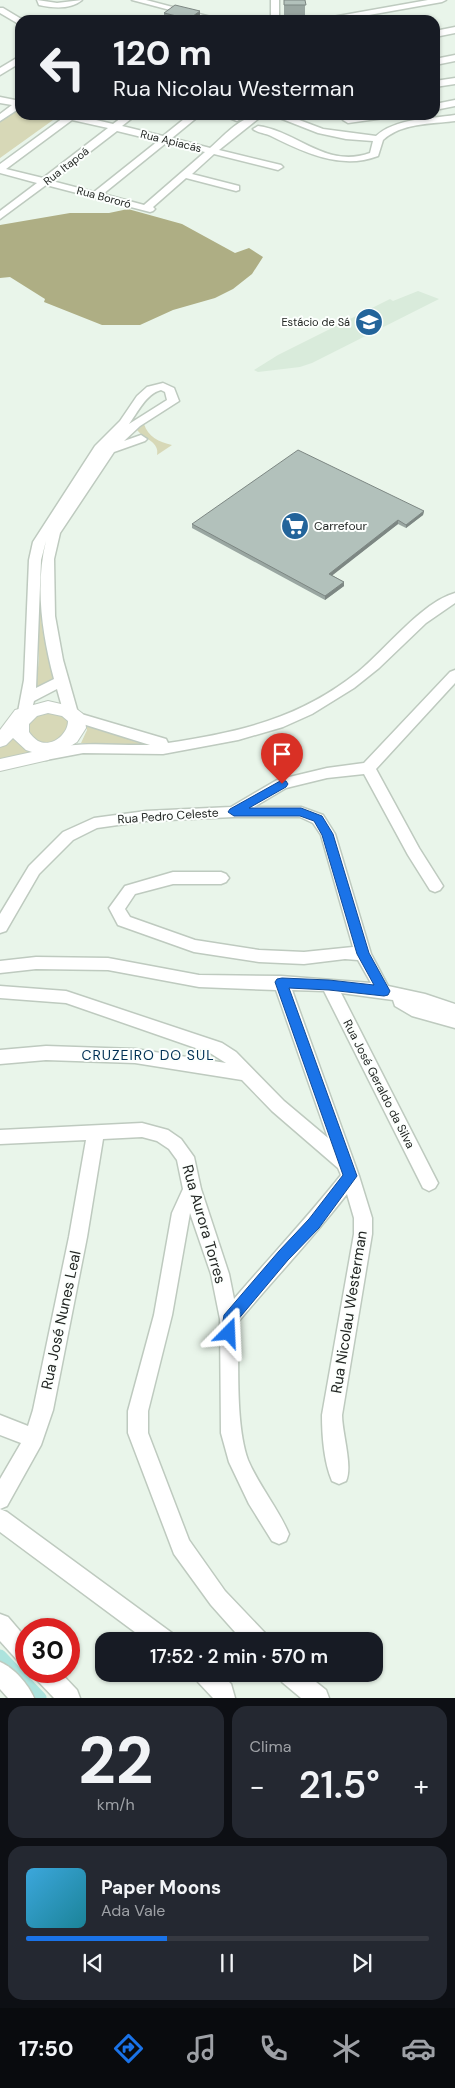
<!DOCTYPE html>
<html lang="pt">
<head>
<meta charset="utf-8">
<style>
  :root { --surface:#171b24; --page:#242831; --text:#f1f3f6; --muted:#9ea1a6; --line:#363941; --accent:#1a73e8 }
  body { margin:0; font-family:"DM Sans",sans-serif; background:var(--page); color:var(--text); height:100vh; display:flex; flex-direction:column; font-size:19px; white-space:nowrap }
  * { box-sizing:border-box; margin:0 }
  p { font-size:16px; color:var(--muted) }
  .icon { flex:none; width:28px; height:28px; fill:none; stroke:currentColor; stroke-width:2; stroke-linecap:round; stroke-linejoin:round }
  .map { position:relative; height:1698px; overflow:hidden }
  .drawer { display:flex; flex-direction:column; gap:8px; padding:8px; background:#0d0f14; flex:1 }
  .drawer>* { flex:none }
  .guide { position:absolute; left:15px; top:15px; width:425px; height:105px; border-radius:15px; box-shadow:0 1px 4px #0004; background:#171b24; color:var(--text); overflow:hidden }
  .speed { position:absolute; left:15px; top:1618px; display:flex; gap:10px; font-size:25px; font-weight:700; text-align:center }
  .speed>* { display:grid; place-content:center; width:65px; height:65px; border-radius:50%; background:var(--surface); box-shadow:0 1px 4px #0004; line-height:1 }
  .speed .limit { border:8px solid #d22; background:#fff; color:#111 }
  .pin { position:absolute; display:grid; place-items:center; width:42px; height:42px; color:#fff; margin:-51px -21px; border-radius:50% 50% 50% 0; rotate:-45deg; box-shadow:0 0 5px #0007 }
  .pin .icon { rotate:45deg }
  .me { position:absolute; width:55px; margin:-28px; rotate:21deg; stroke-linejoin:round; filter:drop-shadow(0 0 4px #0008) }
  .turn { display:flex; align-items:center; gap:18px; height:105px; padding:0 15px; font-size:22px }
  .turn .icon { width:65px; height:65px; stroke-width:2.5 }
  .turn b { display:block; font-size:35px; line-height:42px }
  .big { font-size:38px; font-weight:600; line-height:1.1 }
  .drawer .tile { flex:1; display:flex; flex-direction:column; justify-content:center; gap:8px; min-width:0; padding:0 18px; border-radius:15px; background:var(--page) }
  .drawer .dial { align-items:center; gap:0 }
  .dial b { font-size:65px; line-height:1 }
  .song { display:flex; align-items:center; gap:15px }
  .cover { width:60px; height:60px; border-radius:8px; background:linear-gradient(135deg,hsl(200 70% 55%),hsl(190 70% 35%)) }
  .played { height:5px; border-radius:2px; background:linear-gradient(90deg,var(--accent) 35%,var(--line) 35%) }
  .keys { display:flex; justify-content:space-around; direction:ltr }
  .heat { display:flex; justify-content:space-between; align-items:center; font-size:28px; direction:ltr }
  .drawer .tiles { flex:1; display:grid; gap:8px; grid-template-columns:1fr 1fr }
  .tile:last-child { grid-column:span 2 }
  .trip { position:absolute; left:95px; top:1632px; width:288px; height:50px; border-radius:15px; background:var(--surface); box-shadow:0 1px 4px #0004; font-weight:600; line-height:50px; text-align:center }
  .dock { display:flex; height:80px; justify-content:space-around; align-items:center; background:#090b0e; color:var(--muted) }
  .dock .icon { width:35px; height:35px }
  .dock .on { color:var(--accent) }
  .dock b { font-size:22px; color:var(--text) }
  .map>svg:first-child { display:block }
  .built { fill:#d9ebdb }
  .green { fill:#d7d8b7 }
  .forest { fill:#aeae84 }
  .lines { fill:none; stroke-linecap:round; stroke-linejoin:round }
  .canal { stroke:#ace3dd; stroke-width:13 }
  .minor-casing { stroke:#becabf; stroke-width:3 }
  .major-casing { stroke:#becabf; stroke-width:2 }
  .minor { fill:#fff; fill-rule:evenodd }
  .major { fill:#fff; fill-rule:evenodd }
  .wall { fill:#99a6a1 }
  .shaded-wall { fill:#7d8783 }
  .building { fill:#b2c1bb; stroke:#7d8783 }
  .route { fill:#1a73e8; stroke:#114b97 }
  .labels { text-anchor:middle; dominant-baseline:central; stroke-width:4; stroke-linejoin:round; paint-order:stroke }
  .far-street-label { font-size:11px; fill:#232724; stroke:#fcfffd }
  .far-poi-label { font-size:11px; fill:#232724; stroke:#fcfffd; text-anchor:end }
  .poi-label { font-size:12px; fill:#232724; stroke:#fcfffd; text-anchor:start }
  .street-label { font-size:12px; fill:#232724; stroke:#fcfffd }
  .neighbourhood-label { font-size:14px; letter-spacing:1px; fill:#013155; stroke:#fcfffd }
  .near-street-label { font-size:15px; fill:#232724; stroke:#fcfffd }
</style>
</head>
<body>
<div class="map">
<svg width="455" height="1698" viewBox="0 0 455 1698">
  <rect width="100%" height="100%" fill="#e9f5ea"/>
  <polygon class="built" points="418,291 439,299 312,363 300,367 258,372 254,370 278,355 390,299 393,301"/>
  <g class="green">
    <polygon points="20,105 20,115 60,115 0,158 0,119"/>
    <path d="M144,424C148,437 159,442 172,445L157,455C160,442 144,439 137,430Z"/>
    <path d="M38,609H41C41,634 48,655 55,679L36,688L39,658Z"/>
    <polygon points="53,710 72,721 62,740 46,743 31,739 25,723 29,717"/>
    <polygon points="86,723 133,741 149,745 81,743 87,730"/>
    <polygon points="13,739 22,746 39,752 0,761 0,748"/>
  </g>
  <polygon class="forest" points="128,209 182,224 235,253 249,248 263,257 252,274 233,289 215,298 173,310 140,325 102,325 44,302 45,299 10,277 0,278 0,225 70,213 109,213"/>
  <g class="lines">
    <polyline class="canal" points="0,1656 40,1698"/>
    <g class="minor-casing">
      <g id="minor">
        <path d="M37,0L57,3L82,0C70,10 53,8 39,5Z"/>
        <polygon points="132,0 146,0 222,20 208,20"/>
        <rect x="271" y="0" width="8" height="20"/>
        <polygon points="428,0 446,0 442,2 341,20 323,20 327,18"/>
        <polygon points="0,8 3,8 23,20 20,20 20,23 17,23 0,13"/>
        <polygon points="455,27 455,33 435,37 435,31"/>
        <polygon points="455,55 455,61 435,65 435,59"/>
        <polygon points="20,56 20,63 0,75 0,68"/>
        <polygon points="455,78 455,84 435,87 435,81"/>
        <polygon points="0,97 20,101 20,108 0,121 0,114 12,105 0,103"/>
        <polygon points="455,100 455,106 435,110 435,104"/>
        <path d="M59,115H75L113,124L125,115H136L122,126L163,136L189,115H200L172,138L210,148C226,134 241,115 263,115L219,150L281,165L283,167L278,170L214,154L192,174L239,186V190L236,191L186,178L153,207L155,209L153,211L150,212L46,185L0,219V211L37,183L0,173V164L63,118ZM72,120L108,128L43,178L6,169ZM117,131L158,141L94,192L52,181ZM166,143L205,152L144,205L103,194Z"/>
        <polygon points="222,115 237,115 242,118 237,121"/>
        <path d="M272,115H286L323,129L376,136C396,118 429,119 455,115V121C431,124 401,123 383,140L378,156C341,170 305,153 271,136C265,133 258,133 253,129L258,126C297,131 326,169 370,153L373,141L346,139L318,133Z"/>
        <polygon points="364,115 389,115 384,118 348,123 343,120 348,117"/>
        <path d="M163,383L174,388L179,401L140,426L124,441L141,435L147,439L145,441L114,452L60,533L54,559L55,616L63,660L78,713L166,739L168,743C240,732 299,719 358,672C385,650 422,602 455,593V603L426,623L379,668L354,688L312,714L283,727L238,740L163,754L83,753L46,760L41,759L39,755L41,751C79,740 112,746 150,745L70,720L64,714L57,689L34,701L29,720H19L17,717L24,680L29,560L33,542L95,446L120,421L137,396L147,387ZM161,390L165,392L167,400L129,424C138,412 146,394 161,390ZM46,541C35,586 42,634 54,679L36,688L41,560Z"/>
        <path d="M455,670V683L376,769L419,848L443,886L440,890L435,892L430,890L408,855L364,774L327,778L286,788L254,807H301L323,815L335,834L371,954L388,986L425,994L455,1004V1028L412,1016L395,1006L393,1000L341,993L438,1183L435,1188L429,1191L423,1188L324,991L292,990L359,1176L372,1218V1234L342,1415C342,1433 353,1466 346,1481L339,1484L332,1481C324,1462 322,1436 322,1415L354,1234V1218L347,1194C313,1238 274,1279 238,1322C239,1361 235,1424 248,1460C259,1486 278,1508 289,1534L286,1541L279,1544L272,1541L249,1504L229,1462L221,1433L220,1319L211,1274L190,1213L172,1315L148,1411V1433L189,1540L225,1591L265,1633L268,1641H243L211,1605L174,1554L128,1433V1411L154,1315L172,1213L183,1189L177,1160L169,1149L157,1141L142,1137L103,1139L87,1237L53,1410L41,1445L7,1506L0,1509L7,1512L172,1633L175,1641H147L0,1532V1479L21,1443L0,1435V1415L28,1426L33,1410L69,1237L86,1140L0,1144V1130L142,1123L168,1130L181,1139L194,1157L201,1189L229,1274L234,1299C270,1257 307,1218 341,1175L338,1168L272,1111L242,1080L135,1063L46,1060L0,1064V1050L46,1046L135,1049L226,1063L210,1053L66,1003L0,998V986L66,991L222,1043L236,1052L284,1101L328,1138L276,990L199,987L108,970L36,969L0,973V961L36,957L108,958L199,975L281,976L371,983L358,960L345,959L304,964L259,962L194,952L118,925L109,908L125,886L173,872H221L226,874L229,878L226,882L221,884H173L135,894L125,909L130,917L195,940L259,950L304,952L353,947L321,835L313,823L300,817H234L146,821L97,828L73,840L39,874L6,931L0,933V914L29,866L63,832L94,818L146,811L231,807L277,780L327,768L364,763L450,672Z"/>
        <polygon points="0,1614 8,1617 26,1638 26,1664 18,1661 0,1641"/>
        <path d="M0,1662C14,1668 28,1684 34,1698H8L0,1689Z"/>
        <polygon points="33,1671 59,1671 77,1690 80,1698 54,1698 36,1679"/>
        <polygon points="195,1674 221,1674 231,1684 235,1698 213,1698 198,1682"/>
        <polygon points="279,1674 306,1674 326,1690 329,1698 301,1698 282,1682"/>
      </g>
    </g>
    <g class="major-casing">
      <path id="major" d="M48,701L74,707L83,714L85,719L86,728L77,742L48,760L0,771V759L32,752L26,750L13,738L6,745L0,747V730L15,710ZM48,713L62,716L68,721C68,734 52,748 38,741C35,739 31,735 29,732V724L37,716Z"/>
    </g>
    <use href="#minor" class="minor"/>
    <use href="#major" class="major"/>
  </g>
  <g class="wall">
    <rect x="284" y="0" width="21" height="15"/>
    <polygon points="164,13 200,20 164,20"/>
    <polygon points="424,511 423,515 406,528 398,524 332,575 344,582 344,586 325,600 192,528 192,524"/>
  </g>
  <g class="shaded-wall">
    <polygon points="200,11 200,20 189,20 189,19"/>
    <polygon points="424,511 423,515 406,528 406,525"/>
    <polygon points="398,520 398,524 329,578 329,574"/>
    <polygon points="344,582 344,586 325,600 325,596"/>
  </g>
  <g class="building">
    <polygon points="284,0 305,0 306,5 284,5"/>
    <polygon points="175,5 200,11 189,19 164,13"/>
    <polygon points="298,450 424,511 406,525 398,520 329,574 344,582 325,596 192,524"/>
  </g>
  <polygon class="route" points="282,780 286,781 288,784 286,787 249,808 301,808 322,816 333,834 369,953 390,991 388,995 384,996 329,990 289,988 357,1176 319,1228 288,1260 236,1322 234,1338 229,1340 224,1338 221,1333 224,1315 279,1251 309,1219 343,1175 275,982 277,979 282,978 329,980 374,985 357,954 322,835 314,821 300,816 234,816 228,812 230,809"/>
  <defs>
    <g id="university-disc" transform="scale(1.4375)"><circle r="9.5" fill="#23649a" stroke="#fcfffd"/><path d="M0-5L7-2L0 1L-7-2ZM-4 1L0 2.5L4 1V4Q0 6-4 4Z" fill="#fff"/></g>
    <g id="supermarket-disc" transform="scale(1.4375)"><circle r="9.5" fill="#23649a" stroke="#fcfffd"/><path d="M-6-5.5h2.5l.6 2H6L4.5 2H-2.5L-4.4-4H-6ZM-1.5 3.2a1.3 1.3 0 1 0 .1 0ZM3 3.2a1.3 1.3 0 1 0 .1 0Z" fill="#fff"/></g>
  </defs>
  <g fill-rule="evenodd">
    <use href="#university-disc" x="369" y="322"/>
    <use href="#supermarket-disc" x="295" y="526"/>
  </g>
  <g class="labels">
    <g class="far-street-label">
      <text transform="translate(171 141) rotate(14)">Rua Apiacás</text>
      <text transform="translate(66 166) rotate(-38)">Rua Itapoá</text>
      <text transform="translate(104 197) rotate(15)">Rua Bororó</text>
    </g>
    <g class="far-poi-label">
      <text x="350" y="322">Estácio de Sá</text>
    </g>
    <g class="poi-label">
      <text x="314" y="526">Carrefour</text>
    </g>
    <g class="street-label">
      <text transform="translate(168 816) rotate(-4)">Rua Pedro Celeste</text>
      <text transform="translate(379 1084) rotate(63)">Rua José Geraldo da Silva</text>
    </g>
    <g class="neighbourhood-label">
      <text x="148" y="1055">CRUZEIRO DO SUL</text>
    </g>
    <g class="near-street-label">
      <text transform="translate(204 1224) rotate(74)">Rua Aurora Torres</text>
      <text transform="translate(349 1312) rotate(-81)">Rua Nicolau Westerman</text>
      <text transform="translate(61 1320) rotate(-78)">Rua José Nunes Leal</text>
    </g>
  </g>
</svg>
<div class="speed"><div class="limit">30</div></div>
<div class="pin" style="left:282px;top:784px;background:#d93025"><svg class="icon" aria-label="arrive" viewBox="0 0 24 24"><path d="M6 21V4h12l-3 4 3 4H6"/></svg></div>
<svg class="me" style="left:229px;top:1333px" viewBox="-20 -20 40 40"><path d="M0-17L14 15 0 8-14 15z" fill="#1a73e8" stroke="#fff" stroke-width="4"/></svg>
<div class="trip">17:52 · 2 min · 570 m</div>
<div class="guide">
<div class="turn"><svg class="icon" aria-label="left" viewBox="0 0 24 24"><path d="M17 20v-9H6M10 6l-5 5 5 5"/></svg><div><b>120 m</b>Rua Nicolau Westerman</div></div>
</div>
</div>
<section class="drawer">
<div class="tiles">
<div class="tile dial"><b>22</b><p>km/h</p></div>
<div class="tile"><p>Clima</p>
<div class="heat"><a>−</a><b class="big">21.5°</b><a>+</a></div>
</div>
<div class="tile">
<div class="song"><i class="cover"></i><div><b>Paper Moons</b><p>Ada Vale</p></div></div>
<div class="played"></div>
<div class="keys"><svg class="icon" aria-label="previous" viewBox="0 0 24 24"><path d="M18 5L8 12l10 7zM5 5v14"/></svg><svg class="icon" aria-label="pause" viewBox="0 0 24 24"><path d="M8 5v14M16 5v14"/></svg><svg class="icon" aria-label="next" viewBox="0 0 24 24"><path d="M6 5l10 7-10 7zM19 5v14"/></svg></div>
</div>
</div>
</section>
<nav class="dock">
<b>17:50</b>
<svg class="icon on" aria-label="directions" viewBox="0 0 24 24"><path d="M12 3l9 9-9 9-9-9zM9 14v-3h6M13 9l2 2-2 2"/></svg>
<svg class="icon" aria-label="music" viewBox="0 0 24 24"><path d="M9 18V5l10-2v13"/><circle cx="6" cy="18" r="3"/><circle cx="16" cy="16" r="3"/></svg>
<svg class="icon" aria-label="phone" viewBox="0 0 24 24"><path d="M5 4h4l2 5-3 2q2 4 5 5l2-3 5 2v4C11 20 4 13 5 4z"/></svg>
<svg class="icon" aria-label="climate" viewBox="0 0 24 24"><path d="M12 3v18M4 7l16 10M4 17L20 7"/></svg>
<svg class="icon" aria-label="car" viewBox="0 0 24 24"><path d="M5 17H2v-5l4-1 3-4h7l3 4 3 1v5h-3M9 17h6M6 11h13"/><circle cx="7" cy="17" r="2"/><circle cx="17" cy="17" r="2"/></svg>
</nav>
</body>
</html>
